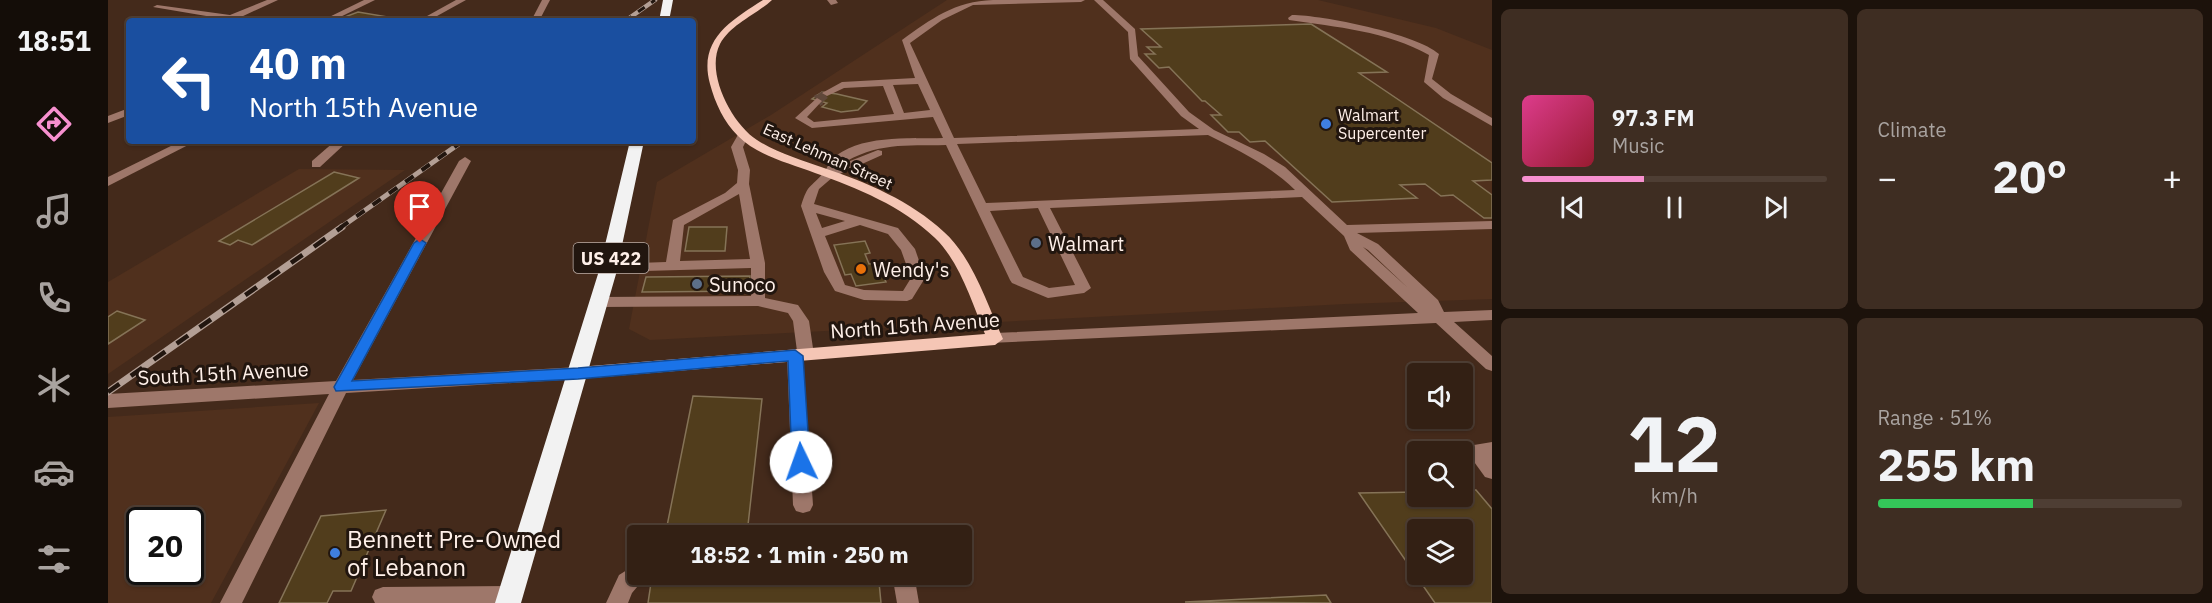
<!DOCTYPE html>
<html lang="en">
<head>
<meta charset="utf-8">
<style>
  :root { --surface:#332014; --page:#3e2d22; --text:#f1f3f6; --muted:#a9a3a0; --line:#4e3e34; --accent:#f790cf }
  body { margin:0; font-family:"IBM Plex Sans",sans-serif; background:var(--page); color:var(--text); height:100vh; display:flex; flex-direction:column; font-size:22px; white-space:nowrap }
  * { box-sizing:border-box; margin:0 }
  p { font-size:20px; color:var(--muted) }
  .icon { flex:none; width:33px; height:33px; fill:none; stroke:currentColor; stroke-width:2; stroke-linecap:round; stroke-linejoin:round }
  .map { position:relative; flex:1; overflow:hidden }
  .side { display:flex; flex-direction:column; gap:9px; padding:9px; background:#1c120b; width:720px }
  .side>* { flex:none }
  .hud { position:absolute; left:18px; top:18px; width:570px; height:126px; border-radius:6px; box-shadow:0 2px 4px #0004,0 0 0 2px var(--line); background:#1a4fa0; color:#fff; overflow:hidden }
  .controls { position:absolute; left:1299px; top:363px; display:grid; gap:12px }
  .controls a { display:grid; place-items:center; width:66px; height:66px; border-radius:6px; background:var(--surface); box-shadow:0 2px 4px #0004,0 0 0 2px var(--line); font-size:30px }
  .speed { position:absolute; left:18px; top:507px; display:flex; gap:12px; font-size:30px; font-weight:700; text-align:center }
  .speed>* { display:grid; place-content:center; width:78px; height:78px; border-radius:50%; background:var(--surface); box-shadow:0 2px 4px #0004,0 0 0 2px var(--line); line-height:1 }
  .speed .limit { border:3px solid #111; border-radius:9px; background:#fff; color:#111 }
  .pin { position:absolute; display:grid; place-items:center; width:51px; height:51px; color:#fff; margin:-62px -26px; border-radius:50% 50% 50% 0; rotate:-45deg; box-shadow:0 0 6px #0007 }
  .pin .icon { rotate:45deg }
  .me { position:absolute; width:66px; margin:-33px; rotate:357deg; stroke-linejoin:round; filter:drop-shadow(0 0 4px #0008) }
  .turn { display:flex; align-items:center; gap:21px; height:126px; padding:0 24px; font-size:27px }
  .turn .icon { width:78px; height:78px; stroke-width:2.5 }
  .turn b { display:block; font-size:42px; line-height:51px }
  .big { font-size:45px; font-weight:700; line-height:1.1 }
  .side .widget { flex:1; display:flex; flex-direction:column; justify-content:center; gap:9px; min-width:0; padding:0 21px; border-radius:9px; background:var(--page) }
  .side .dial { align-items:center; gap:0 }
  .dial b { font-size:78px; line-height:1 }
  .song { display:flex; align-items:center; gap:18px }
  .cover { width:72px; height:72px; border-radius:9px; background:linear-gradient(135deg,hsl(330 70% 55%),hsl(350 70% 35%)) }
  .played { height:6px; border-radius:3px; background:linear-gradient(90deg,var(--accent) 40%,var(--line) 40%) }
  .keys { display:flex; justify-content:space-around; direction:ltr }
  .heat { display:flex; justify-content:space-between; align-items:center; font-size:33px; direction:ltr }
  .charge { height:9px; border-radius:4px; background:linear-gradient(90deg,#34c759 51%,var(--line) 0) }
  .side .tiles { flex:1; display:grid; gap:9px; grid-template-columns:repeat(2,1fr) }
  .trip { position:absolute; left:519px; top:525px; width:345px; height:60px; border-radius:6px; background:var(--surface); box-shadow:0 2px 4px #0004,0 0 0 2px var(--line); font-weight:700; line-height:60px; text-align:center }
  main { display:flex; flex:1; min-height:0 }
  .tabs { display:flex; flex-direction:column; width:108px; justify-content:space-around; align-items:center; background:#140d08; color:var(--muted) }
  .tabs .icon { width:42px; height:42px }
  .tabs .on { color:var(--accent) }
  .tabs b { font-size:27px; color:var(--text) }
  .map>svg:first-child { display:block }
  .built { fill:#50301d; fill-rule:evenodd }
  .building { fill:#513d1c; stroke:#857357; stroke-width:1.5; fill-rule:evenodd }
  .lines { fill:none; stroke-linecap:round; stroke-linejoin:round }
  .minor-tunnel-far1 { stroke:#60483a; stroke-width:9; stroke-dasharray:9 4.5; stroke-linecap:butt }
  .minor-tunnel { stroke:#60483a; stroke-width:12; stroke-dasharray:12 6; stroke-linecap:butt }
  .minor { fill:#9e776a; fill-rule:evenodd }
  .major { fill:#f5c6b5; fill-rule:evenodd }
  .highway { fill:#f2f2f2; fill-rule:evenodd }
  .rail-far2-casing { stroke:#b39f95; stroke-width:4.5 }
  .rail-far1-casing { stroke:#b39f95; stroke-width:5 }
  .rail-casing { stroke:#b39f95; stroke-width:7 }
  .rail-far2 { stroke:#22160f; stroke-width:3; stroke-dasharray:8; stroke-linecap:butt }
  .rail-far1 { stroke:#22160f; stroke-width:4; stroke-dasharray:10; stroke-linecap:butt }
  .rail { stroke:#22160f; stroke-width:4.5; stroke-dasharray:14; stroke-linecap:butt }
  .route { fill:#1a73e8; stroke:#114b97; stroke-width:1.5 }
  .shop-dot { fill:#3f7fe0; stroke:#22160f; stroke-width:2 }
  .service-dot { fill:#5c6f8a; stroke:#22160f; stroke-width:2 }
  .food-dot { fill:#e8710a; stroke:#22160f; stroke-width:2 }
  .labels { text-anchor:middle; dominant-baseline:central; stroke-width:6; stroke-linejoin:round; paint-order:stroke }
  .far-poi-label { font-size:16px; fill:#fff0e9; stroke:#22160f; text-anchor:start }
  .far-street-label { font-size:16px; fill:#fff0e9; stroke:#22160f }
  .shield { fill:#22160f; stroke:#bdafa8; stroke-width:1.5 }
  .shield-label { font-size:18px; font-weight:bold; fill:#fff0e9 }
  .poi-label { font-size:20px; fill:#fff0e9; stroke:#22160f; text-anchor:start }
  .street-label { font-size:20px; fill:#fff0e9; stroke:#22160f }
  .near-poi-label { font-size:24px; fill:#fff0e9; stroke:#22160f; text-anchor:start }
</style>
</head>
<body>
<main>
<nav class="tabs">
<b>18:51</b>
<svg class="icon on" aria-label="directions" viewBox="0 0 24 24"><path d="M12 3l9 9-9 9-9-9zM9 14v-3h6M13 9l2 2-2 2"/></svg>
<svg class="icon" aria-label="music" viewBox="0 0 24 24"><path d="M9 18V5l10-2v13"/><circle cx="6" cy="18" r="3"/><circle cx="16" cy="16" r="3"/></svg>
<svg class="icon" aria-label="phone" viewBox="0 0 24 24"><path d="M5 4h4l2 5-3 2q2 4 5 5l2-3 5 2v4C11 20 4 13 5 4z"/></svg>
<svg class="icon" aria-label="climate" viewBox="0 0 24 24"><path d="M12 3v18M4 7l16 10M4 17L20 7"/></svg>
<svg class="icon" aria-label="car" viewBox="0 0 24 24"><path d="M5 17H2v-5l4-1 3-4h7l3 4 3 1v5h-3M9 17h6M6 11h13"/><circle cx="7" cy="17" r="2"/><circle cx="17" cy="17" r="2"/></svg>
<svg class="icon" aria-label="filters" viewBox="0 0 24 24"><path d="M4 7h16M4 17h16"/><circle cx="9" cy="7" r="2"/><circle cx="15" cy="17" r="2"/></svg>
</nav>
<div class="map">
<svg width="1384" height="603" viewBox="0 0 1384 603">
  <rect width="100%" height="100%" fill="#442a1b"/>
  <g class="built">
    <polygon points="839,0 1210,0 1328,28 1384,50 1384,299 1237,304 542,340 521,329 549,182 663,115"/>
    <polygon points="191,169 297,170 0,374 0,282"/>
    <path d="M211,403L103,603H0V417ZM32,520H82V572H32Z"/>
  </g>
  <g class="building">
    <polygon points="250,12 292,19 288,21 226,21"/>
    <polygon points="1203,24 1279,72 1251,73 1384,163 1384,180 1365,181 1384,195 1384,218 1376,218 1345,195 1333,196 1317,184 1292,185 1309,198 1224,202 1157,141 1142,142 1131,132 1120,132 1103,115 1113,115 1097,101 1094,101 1061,67 1051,68 1037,54 1047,54 1039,47 1053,47 1033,29"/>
    <polygon points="714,92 729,94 759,101 750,110 733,112 714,107 719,103 704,99"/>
    <polygon points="226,172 251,178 144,245 130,240 122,245 111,241"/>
    <polygon points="581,227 619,227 617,251 577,251"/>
    <polygon points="757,241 762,253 757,254 761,264 769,263 778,282 748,286 743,274 737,275 726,245"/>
    <polygon points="642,276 641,291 534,292 538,277"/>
    <polygon points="9,311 37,320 0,344 0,317"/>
    <polygon points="585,396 654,399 640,525 630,525 628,536 557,536"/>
    <path d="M1354,490H1368L1384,509V603H1327L1251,493L1310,492V496H1354ZM1310,530H1354V574H1310Z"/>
    <polygon points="278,510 243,591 225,591 219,603 171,603 213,516"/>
    <polygon points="771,582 773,603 540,603 543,583"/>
    <polygon points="1218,595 1223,603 1077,602"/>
  </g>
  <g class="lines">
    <polyline class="minor-tunnel-far1" points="710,100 719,93"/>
    <polyline class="minor-tunnel" points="709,101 712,99"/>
    <g class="minor">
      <polygon points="159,0 170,0 133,17 150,21 128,21 45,7 49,5 122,15"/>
      <polygon points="256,0 267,0 224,21 213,21"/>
      <polygon points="348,0 358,0 320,21 310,21"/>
      <polygon points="434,0 442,0 431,21 423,21"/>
      <polygon points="719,0 728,0 730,3 723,5"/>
      <path d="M885,0H977L973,2L865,5L834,20L802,43L846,138L1091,129L1073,116L1022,59L1020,32L986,0H995L1027,29L1030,56L1081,112L1106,130L1156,154L1177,167L1239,225L1384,221V229L1249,233L1270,244L1330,300L1336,312L1384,310V320L1346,322L1384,356V371L1378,369L1328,323L881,343L879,339L881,335L887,333L1310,313L1242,250L1236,236L1194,197L942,208L983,288L976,293L940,298L904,283L902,280L838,145C797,146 769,142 732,165L770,150L774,151V155L725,177L711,189L706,204L790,228L807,249L817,278L804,299L799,301L756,300L727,291L716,272L693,206C700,183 702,189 716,172C719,169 720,164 723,160C750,134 800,139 835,138L825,117L704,128L687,118L709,98L714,101L699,117L706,122L786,114L775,86L736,88L719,96L714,93L734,82L807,78L794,40C823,19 847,1 885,0ZM810,84L822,110L796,113L785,85ZM1100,135C1132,151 1161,165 1187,190L878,203L849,144ZM930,208L967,285L941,288L915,277L882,211ZM708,213L737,221L714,228ZM752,225L780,234L793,250L803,278L795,291L756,290L737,285L717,236ZM1255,247L1260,250L1300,288Z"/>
      <path d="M1184,15C1214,15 1309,34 1331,54L1324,79L1343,94L1384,118V126L1335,98L1316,82L1321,55C1279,31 1228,27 1181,20L1180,18Z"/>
      <polygon points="21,108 21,115 0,123 0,116"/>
      <path d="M635,132L641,135L635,147L642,170L641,184L657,263V298L690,305L701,321L706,355L704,359L695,360L705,505L702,511L695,513L688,511L685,505L679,356L681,352L689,351L685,321L680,313L650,306L491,307L483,302L491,297L643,296V268L501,272L494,268L501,264L558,262L565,220L617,193L629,183L630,170L623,147L631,133ZM631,194L642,259L572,261L576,225Z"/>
      <polygon points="73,141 88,141 0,186 0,177"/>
      <polygon points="227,141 240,141 212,167 204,167 204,161"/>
      <polygon points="357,157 363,161 245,380 470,367 476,369 478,373 476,377 470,379 238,393 134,603 112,603 221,394 0,408 0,394 228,381 351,161"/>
      <polygon points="1384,442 1384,479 1377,477 1364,459 1366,445"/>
      <polygon points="530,563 530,574 540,574 524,593 520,603 498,603 511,575"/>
      <polygon points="784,574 806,574 811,603 789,603"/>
      <polygon points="402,586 410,589 413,596 410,603 267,603 264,597 267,590 275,587"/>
    </g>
    <path class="major" d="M655,0H664C648,15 623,24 612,44C597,73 624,124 649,140C669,153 693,160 716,168C758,182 803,201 836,232C865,258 879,304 895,339L887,345L470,379L464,377L462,373L464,369L470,367L877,334C864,303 852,262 827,238C794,206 749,188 707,173C681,163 650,156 630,136C616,122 607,103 602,84C590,40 622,21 655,0Z"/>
    <g class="highway">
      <polygon points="555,0 565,0 561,21 551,21"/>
      <polygon points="522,141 536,141 508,274 413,603 387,603 490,274"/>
    </g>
    <g class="rail-far2-casing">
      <polyline id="rail-far2" points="517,21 547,0"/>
    </g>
    <g class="rail-far1-casing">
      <polyline id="rail-far1" points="232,228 355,141"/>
    </g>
    <g class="rail-casing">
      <polyline id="rail" points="0,392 234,227"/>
    </g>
    <use href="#rail-far2" class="rail-far2"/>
    <use href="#rail-far1" class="rail-far1"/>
    <use href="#rail" class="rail"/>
  </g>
  <polygon class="route" points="312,239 318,243 244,381 470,368 687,350 695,356 702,462 699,467 687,467 684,462 680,361 470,379 228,391 226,387 306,243"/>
  <g class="shop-dot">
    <circle cx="1218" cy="124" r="6"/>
    <circle cx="227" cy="553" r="6"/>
  </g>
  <g class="service-dot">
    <circle cx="928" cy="243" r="6"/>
    <circle cx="589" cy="284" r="6"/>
  </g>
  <circle class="food-dot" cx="753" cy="269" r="6"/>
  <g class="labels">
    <g class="far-poi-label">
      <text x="1230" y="115">Walmart<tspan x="1230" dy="18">Supercenter</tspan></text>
    </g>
    <g class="far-street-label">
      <text transform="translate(720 156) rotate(24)">East Lehman Street</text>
    </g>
    <rect class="shield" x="465.5" y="243" width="75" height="30" rx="4.5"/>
    <g class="shield-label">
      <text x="503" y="258">US 422</text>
    </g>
    <g class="poi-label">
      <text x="940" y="243">Walmart</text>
      <text x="765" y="269">Wendy's</text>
      <text x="601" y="284">Sunoco</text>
    </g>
    <g class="street-label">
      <text transform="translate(807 325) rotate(-4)">North 15th Avenue</text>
      <text transform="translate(115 373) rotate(-3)">South 15th Avenue</text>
    </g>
    <g class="near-poi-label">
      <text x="239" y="539">Bennett Pre-Owned<tspan x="239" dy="28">of Lebanon</tspan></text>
    </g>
  </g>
</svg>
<div class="controls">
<a><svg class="icon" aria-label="sound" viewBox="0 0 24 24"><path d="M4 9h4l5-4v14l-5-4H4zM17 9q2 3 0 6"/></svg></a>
<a><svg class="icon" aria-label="search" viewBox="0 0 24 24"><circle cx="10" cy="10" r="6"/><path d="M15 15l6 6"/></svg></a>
<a><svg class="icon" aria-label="layers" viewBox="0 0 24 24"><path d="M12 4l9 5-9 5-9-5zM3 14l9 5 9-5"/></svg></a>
</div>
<div class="speed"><div class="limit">20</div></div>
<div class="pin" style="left:312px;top:243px;background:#d93025"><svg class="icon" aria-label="arrive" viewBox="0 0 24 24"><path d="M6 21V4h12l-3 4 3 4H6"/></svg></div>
<svg class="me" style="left:693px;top:462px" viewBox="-20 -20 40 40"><circle r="19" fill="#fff"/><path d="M0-13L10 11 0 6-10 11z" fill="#1a73e8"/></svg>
<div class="trip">18:52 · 1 min · 250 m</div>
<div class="hud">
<div class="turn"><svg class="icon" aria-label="left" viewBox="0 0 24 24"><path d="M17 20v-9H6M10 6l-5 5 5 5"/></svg><div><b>40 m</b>North 15th Avenue</div></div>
</div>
</div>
<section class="side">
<div class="tiles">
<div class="widget">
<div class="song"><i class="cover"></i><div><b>97.3 FM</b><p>Music</p></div></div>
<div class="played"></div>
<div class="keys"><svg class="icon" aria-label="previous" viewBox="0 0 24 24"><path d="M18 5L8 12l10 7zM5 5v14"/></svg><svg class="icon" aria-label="pause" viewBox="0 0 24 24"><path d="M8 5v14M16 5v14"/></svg><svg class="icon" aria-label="next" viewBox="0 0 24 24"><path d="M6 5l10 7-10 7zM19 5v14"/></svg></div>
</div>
<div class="widget"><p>Climate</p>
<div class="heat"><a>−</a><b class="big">20°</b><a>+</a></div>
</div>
<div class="widget dial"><b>12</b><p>km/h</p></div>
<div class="widget"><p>Range · 51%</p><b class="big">255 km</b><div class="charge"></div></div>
</div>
</section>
</main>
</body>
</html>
